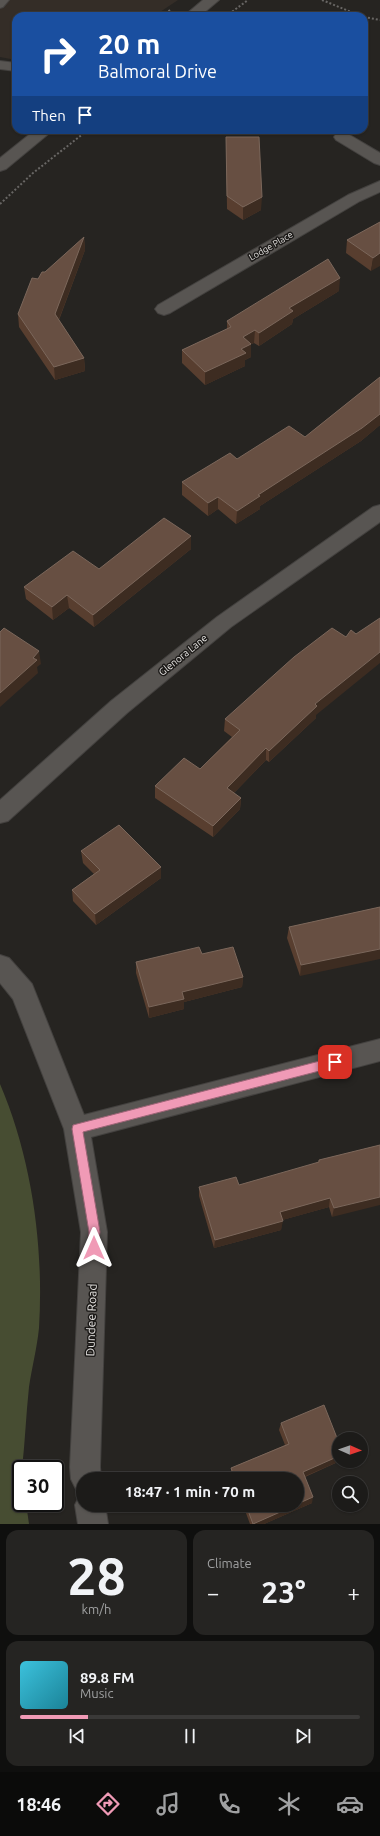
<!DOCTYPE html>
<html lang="en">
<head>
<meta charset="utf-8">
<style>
  :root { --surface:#1c1b19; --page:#252422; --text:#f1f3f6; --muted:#a0a1a2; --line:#3a3938; --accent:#f09ab6 }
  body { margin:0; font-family:Ubuntu,sans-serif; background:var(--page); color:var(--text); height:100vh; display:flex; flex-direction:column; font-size:15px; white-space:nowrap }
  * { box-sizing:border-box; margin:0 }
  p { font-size:13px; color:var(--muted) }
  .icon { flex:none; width:22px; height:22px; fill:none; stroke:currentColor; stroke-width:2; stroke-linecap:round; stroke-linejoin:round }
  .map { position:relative; height:1524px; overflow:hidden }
  .panel { display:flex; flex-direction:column; gap:6px; padding:6px; background:#0f0f0e; flex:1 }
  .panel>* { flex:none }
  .banner { position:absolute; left:12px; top:12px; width:356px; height:122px; border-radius:12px; box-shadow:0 1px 3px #0004,0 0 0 1px var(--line); background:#1a4fa0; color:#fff; overflow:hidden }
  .needle { width:26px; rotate:92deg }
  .controls { position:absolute; left:332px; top:1432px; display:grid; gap:8px }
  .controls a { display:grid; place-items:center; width:36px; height:36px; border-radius:50%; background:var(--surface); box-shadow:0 1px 3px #0004,0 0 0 1px var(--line); font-size:20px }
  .speed { position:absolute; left:12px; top:1460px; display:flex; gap:8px; font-size:20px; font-weight:700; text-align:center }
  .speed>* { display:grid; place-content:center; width:52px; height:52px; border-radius:50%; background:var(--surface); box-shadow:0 1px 3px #0004,0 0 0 1px var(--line); line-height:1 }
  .speed .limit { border:2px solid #111; border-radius:6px; background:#fff; color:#111 }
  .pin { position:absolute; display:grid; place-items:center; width:34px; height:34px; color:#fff; margin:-17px; border-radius:8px; box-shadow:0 2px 6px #0006 }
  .me { position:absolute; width:44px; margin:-22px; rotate:0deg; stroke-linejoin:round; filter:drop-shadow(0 0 3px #0008) }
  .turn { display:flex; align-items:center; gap:14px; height:84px; padding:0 20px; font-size:18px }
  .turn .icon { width:52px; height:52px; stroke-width:2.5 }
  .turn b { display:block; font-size:28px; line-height:34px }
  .then { display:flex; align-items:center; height:38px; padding:0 20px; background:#0003; gap:8px; font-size:15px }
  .big { font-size:30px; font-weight:700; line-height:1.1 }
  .panel .tile { flex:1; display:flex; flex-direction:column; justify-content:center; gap:6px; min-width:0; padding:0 14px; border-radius:12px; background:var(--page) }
  .panel .dial { align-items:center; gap:0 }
  .dial b { font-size:52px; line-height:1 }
  .song { display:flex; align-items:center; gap:12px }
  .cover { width:48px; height:48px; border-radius:6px; background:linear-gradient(135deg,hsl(190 70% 55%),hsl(190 70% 35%)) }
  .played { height:4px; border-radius:2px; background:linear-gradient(90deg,var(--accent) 20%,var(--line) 20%) }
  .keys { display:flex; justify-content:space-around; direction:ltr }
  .heat { display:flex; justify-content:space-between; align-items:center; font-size:22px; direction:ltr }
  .panel .tiles { flex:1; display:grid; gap:6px; grid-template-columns:1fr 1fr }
  .tile:last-child { grid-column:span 2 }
  .trip { position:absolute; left:76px; top:1472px; width:228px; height:40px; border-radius:20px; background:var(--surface); box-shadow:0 1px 3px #0004,0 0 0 1px var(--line); font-weight:700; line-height:40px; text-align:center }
  .dock { display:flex; height:64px; justify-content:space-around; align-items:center; background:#0b0b0a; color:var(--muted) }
  .dock .icon { width:28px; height:28px }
  .dock .selected { color:var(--accent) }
  .dock b { font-size:18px; color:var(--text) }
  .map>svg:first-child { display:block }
  .built { fill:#342d27 }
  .green { fill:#474d32 }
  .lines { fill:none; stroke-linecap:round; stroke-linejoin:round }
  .service-casing { stroke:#43413f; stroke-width:2 }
  .minor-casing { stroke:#43413f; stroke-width:2 }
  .secondary-casing { stroke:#43413f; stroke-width:2 }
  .path { stroke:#696765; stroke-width:2; stroke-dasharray:2 2; stroke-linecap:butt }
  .service { fill:#585552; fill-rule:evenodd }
  .minor { fill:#585552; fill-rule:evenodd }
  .secondary { fill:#585552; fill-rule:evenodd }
  .wall { fill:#583e2f }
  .shaded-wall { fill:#3d2c21 }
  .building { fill:#674f42; stroke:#7b675b }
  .route { fill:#f09ab6; stroke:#9c6476 }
  .labels { text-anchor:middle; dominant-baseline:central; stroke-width:3; stroke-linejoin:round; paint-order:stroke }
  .far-street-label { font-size:9px; fill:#e6e4e2; stroke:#1c1a18 }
  .street-label { font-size:10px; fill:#e6e4e2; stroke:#1c1a18 }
  .near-street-label { font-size:12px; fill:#e6e4e2; stroke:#1c1a18 }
</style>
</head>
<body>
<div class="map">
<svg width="380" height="1524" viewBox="0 0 380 1524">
  <rect width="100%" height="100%" fill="#262421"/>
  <polygon class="built" points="0,0 178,0 154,16 16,16 16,60 0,57"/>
  <path class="green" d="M0,1084C32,1159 44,1247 39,1328C37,1348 32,1367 29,1387C26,1415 25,1442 22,1469H21V1503H26L29,1524H0Z"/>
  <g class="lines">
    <g class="service-casing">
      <polygon id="service" points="0,0 9,0 3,7 0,8"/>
    </g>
    <g class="minor-casing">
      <g id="minor">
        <polygon points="0,61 16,63 16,71 0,69"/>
        <polygon points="342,132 348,134 380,153 380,165 374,163 336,140 334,137 336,134"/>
        <polygon points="380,181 380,192 360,201 170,313 164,315 158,313 155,309 158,305 348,195"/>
        <polygon points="380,505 380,522 231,627 127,713 8,821 0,823 0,800 111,701 217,617 373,507"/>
        <polygon points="0,955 9,958 32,984 84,1115 380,1039 380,1061 91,1137 107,1232 100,1467 101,1479 83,1479 83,1492 76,1489 71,1479 70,1467 81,1232 64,1129 13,999 0,983"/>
        <polygon points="83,1493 83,1505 105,1505 108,1524 78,1524 75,1505 80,1495"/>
      </g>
    </g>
    <g class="secondary-casing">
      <g id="secondary">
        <polygon points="203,0 219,0 200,16 184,16"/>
        <polygon points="35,130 53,130 6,169 0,171 0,158"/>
      </g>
    </g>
    <g class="path">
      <polyline points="322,0 361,16"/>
      <polyline points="229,14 248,0"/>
      <polyline points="162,16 170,10"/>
      <polyline points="364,17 380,20"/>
      <polyline points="0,204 33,173 88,130"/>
    </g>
    <use href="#service" class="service"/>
    <use href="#minor" class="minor"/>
    <use href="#secondary" class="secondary"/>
  </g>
  <g class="wall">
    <polygon points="226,137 261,210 243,220 227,209"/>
    <polygon points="380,222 371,271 346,253 347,240"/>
    <polygon points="84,237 85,250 59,320 84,358 85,371 55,380 19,327 18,314 38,279"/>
    <polygon points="339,291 293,319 292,324 259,346 254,343 251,344 251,357 245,360 245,366 205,385 182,363 182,350 227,329 227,321"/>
    <polygon points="380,377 380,425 361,441 260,506 260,509 236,524 218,509 208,516 182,495 182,482 237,459 305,437"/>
    <polygon points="191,536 191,549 94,627 69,608 53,620 26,599 24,587 99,569"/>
    <polygon points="316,715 316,718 269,762 266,760 234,793 241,798 240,809 213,837 155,798 155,786 200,769 232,737 224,731 225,719"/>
    <polygon points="81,851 161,867 161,878 96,925 73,901 72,890 94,874 83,863"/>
    <polygon points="380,907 300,976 287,938 289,927"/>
    <polygon points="202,954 243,977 242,987 184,1002 184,1009 149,1018 136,973 136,962"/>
    <polygon points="380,1145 332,1217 329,1207 282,1220 281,1230 214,1248 199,1196 199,1187 239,1185 318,1163 319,1160"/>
    <polygon points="281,1423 340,1461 305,1477 312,1503 264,1524 250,1524 243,1505 297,1505 297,1479 232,1479 231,1474 231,1468 285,1445 279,1430"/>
  </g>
  <g class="shaded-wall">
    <polygon points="262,197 261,210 243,220 243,207"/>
    <polygon points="84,237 85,250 56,327 55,314"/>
    <polygon points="380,253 380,266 371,271 373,258"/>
    <polygon points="340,278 339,291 293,319 292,324 259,346 259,333 289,308"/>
    <polygon points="255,330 254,343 251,344 251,357 245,360 245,366 205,385 205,372 241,349 243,337"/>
    <polygon points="84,358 85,371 55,380 54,367"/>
    <polygon points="380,414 380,425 361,441 260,506 260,509 236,524 237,511 258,495"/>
    <polygon points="218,497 218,509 208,516 208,503"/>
    <polygon points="191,536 191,549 94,627 93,615"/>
    <polygon points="67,595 69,608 53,620 52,607"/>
    <polygon points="39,651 41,664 37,667 38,673 0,707 0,693"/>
    <polygon points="380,652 380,663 316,715 316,718 269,762 269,751 315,704"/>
    <polygon points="266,748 266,760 227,800 227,788"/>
    <polygon points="241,798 240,809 213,837 213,826"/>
    <polygon points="161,867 161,878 96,925 95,914"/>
    <polygon points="380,949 380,959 300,976 301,965"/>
    <polygon points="243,977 242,987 184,1002 184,1009 149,1018 149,1007 182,992"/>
    <polygon points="380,1197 380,1205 332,1217 334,1208"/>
    <polygon points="330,1198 329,1207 279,1221 280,1212"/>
    <polygon points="283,1221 281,1230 214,1248 215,1240"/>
    <polygon points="339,1456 339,1461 340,1461 301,1478 303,1472"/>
    <polygon points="313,1497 312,1503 264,1524 253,1524 297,1505"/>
  </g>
  <g class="building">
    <polygon points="226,137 259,137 262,197 243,207 227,196"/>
    <polygon points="380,222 380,253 373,258 347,240"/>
    <polygon points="84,237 55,314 84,358 54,367 18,314 32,278 38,279 42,272 45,272"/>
    <polygon points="328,259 340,278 289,308 293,311 259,333 255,330 243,337 251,344 241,349 246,353 205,372 182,350 231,327 227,321"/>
    <polygon points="380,377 380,414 362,428 258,495 260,496 237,511 218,497 208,503 182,482 230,453 237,459 289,426 305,437"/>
    <polygon points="164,518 191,536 93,615 67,595 52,607 24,587 73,551 99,569"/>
    <polygon points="380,618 380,652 315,704 317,706 269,751 266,748 227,788 241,798 213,826 155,786 184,758 200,769 240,730 225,719 294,657 332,628 346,637 351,630 356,634"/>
    <polygon points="4,628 39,651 33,658 37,660 0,693 0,632"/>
    <polygon points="119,825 161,867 95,914 72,890 100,870 81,851"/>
    <polygon points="380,907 380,949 301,965 289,927"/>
    <polygon points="199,947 202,954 233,947 243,977 182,992 184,999 149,1007 136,962"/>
    <polygon points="380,1145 380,1197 334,1208 330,1198 280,1212 283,1221 215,1240 199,1187 236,1177 239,1185 319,1162 319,1160"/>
    <polygon points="324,1405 339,1443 339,1456 303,1472 313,1497 297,1504 297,1479 235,1479 231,1468 289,1444 281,1423"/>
    <polygon points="246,1505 296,1505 253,1524"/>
  </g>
  <polygon class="route" points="335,1057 338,1059 340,1062 338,1065 335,1067 83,1132 100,1232 97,1252 94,1254 90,1252 88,1248 89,1232 72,1129 73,1125"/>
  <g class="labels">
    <g class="far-street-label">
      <text transform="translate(271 246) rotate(-30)">Lodge Place</text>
    </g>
    <g class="street-label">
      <text transform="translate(183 655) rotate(-39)">Glenora Lane</text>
    </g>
    <g class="near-street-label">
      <text transform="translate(91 1320) rotate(-88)">Dundee Road</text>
    </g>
  </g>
</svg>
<div class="controls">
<a><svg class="needle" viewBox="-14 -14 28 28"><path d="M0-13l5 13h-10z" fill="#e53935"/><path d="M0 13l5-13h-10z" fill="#a0a1a2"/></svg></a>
<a><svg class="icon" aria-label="search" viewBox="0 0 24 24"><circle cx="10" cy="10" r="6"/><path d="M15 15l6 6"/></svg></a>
</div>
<div class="speed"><div class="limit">30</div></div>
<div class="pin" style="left:335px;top:1062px;background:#d93025"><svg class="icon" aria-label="arrive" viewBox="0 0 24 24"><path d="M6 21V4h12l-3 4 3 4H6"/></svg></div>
<svg class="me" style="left:94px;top:1248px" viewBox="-20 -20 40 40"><path d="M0-17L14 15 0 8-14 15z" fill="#f09ab6" stroke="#fff" stroke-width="4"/></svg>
<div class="trip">18:47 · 1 min · 70 m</div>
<div class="banner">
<div class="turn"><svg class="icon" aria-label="right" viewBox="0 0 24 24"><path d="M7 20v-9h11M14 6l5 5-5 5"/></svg><div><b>20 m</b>Balmoral Drive</div></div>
<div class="then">Then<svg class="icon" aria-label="arrive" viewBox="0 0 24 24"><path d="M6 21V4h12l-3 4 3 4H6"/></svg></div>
</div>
</div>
<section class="panel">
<div class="tiles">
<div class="tile dial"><b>28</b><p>km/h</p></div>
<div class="tile"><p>Climate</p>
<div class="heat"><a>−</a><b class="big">23°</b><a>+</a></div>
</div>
<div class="tile">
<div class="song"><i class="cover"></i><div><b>89.8 FM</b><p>Music</p></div></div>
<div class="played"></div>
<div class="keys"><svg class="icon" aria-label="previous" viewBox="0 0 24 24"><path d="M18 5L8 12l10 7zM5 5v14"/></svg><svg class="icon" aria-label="pause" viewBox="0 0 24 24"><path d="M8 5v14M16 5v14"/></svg><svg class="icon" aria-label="next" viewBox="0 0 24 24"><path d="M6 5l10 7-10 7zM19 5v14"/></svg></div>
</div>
</div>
</section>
<nav class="dock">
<b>18:46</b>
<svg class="icon selected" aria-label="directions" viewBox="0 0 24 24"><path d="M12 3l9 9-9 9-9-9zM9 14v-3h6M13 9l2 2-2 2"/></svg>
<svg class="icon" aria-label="music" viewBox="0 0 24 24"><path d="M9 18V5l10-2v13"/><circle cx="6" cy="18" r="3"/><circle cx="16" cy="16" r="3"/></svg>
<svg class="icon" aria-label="phone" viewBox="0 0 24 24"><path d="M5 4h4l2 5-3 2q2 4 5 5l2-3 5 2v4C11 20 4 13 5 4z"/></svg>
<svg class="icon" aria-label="climate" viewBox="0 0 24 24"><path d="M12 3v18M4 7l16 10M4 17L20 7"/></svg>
<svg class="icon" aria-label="car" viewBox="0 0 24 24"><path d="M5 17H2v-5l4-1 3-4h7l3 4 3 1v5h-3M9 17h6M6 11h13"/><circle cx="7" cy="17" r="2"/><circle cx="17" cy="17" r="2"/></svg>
</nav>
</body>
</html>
